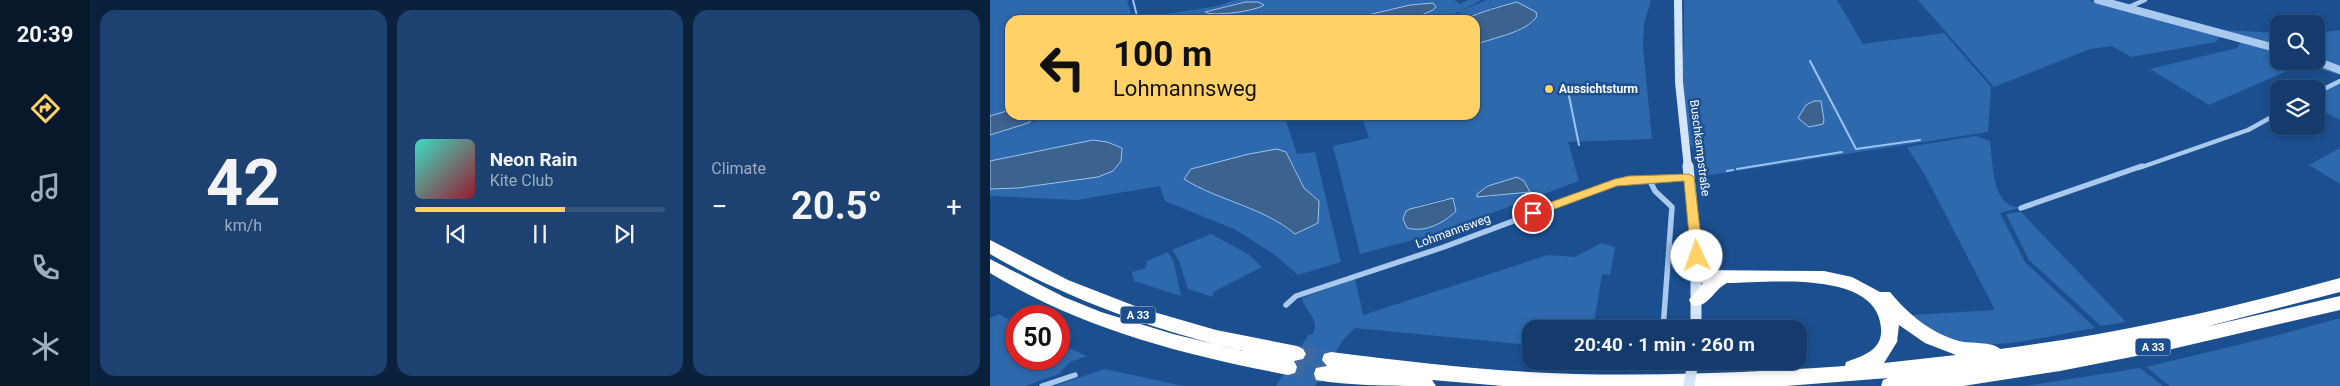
<!DOCTYPE html>
<html lang="en">
<head>
<meta charset="utf-8">
<style>
  :root { --surface:#143b6b; --page:#1d4271; --text:#f1f3f6; --muted:#9dadc1; --line:#33557e; --accent:#ffd166 }
  body { margin:0; font-family:Roboto,sans-serif; background:var(--page); color:var(--text); height:100vh; display:flex; flex-direction:column; font-size:19px; white-space:nowrap }
  * { box-sizing:border-box; margin:0 }
  p { font-size:16px; color:var(--muted) }
  .icon { flex:none; width:28px; height:28px; fill:none; stroke:currentColor; stroke-width:2; stroke-linecap:round; stroke-linejoin:round }
  .map { position:relative; flex:1; overflow:hidden }
  .drawer { display:flex; flex-direction:column; gap:10px; padding:10px; background:#0b203b; width:900px }
  .drawer>* { flex:none }
  .top-card { position:absolute; left:15px; top:15px; width:475px; height:105px; border-radius:15px; box-shadow:0 2px 8px #0003,0 0 0 1px var(--line); background:#ffd166; color:#111; overflow:hidden }
  .controls { position:absolute; left:1280px; top:15px; display:grid; gap:10px }
  .controls a { display:grid; place-items:center; width:55px; height:55px; border-radius:10px; background:var(--surface); box-shadow:0 2px 8px #0003,0 0 0 1px var(--line); font-size:25px }
  .speed { position:absolute; left:15px; top:305px; display:flex; gap:10px; font-size:25px; font-weight:700; text-align:center }
  .speed>* { display:grid; place-content:center; width:65px; height:65px; border-radius:50%; background:var(--surface); box-shadow:0 2px 8px #0003,0 0 0 1px var(--line); line-height:1 }
  .speed .limit { border:8px solid #d22; background:#fff; color:#111 }
  .pin { position:absolute; display:grid; place-items:center; width:42px; height:42px; color:#fff; margin:-21px; border:2px solid #fff; border-radius:50%; box-shadow:0 1px 5px #0007 }
  .me { position:absolute; width:55px; margin:-28px; rotate:357deg; stroke-linejoin:round; filter:drop-shadow(0 0 4px #0008) }
  .turn { display:flex; align-items:center; gap:18px; height:105px; padding:0 25px; font-size:22px }
  .turn .icon { width:65px; height:65px; stroke-width:2.5 }
  .turn b { display:block; font-size:35px; line-height:42px }
  .big { font-size:38px; font-weight:700; line-height:1.1 }
  .drawer .tile { flex:1; display:flex; flex-direction:column; justify-content:center; gap:8px; min-width:0; padding:0 18px; border-radius:15px; background:var(--page) }
  .drawer .dial { align-items:center; gap:0 }
  .dial b { font-size:65px; line-height:1 }
  .song { display:flex; align-items:center; gap:15px }
  .cover { width:60px; height:60px; border-radius:8px; background:linear-gradient(135deg,hsl(170 70% 55%),hsl(350 70% 35%)) }
  .played { height:5px; border-radius:2px; background:linear-gradient(90deg,var(--accent) 60%,var(--line) 60%) }
  .keys { display:flex; justify-content:space-around; direction:ltr }
  .heat { display:flex; justify-content:space-between; align-items:center; font-size:28px; direction:ltr }
  .drawer .tiles { flex:1; display:grid; gap:10px; grid-template-columns:repeat(3,1fr) }
  .trip { position:absolute; left:532px; top:320px; width:285px; height:50px; border-radius:15px; background:var(--surface); box-shadow:0 2px 8px #0003,0 0 0 1px var(--line); font-weight:700; line-height:50px; text-align:center }
  main { display:flex; flex:1; min-height:0 }
  .menu { display:flex; flex-direction:column; width:90px; justify-content:space-around; align-items:center; background:#08182b; color:var(--muted) }
  .menu .icon { width:35px; height:35px }
  .menu .active { color:var(--accent) }
  .menu b { font-size:22px; color:var(--text) }
  .map>svg:first-child { display:block }
  .green { fill:#2e69ad; fill-rule:evenodd }
  .water { fill:#3c6290; stroke:#9cc4f0 }
  .lines { fill:none; stroke-linecap:round; stroke-linejoin:round }
  .stream { stroke:#9cc4f0; stroke-width:2 }
  .motorway-tunnel { stroke:#3d69a0; stroke-width:17; stroke-dasharray:17 8; stroke-linecap:butt }
  .minor-far1 { stroke:#a9c9ee; stroke-width:4.5 }
  .minor { stroke:#a9c9ee; stroke-width:5.5 }
  .tertiary { stroke:#a9c9ee; stroke-width:8 }
  .secondary-far1 { stroke:#d6e6fa; stroke-width:8 }
  .secondary { stroke:#d6e6fa; stroke-width:11 }
  .motorway { fill:#fff; fill-rule:evenodd }
  .secondary-bridge { stroke:#d6e6fa; stroke-width:11 }
  .route { fill:#ffd166; stroke:#a68842 }
  .poi-dot { fill:#ffd166; stroke:#1b4f8f; stroke-width:2 }
  .labels { text-anchor:middle; dominant-baseline:central; stroke-width:5; stroke-linejoin:round; paint-order:stroke }
  .shield { fill:#1b4f8f; stroke:#bbcadd; stroke-width:1 }
  .shield-label { font-size:11px; font-weight:bold; fill:#fff }
  .poi-label { font-size:12px; font-weight:bold; fill:#fff; stroke:#1b4f8f; text-anchor:start }
  .street-label { font-size:12px; fill:#fff; stroke:#1b4f8f }
</style>
</head>
<body>
<main>
<nav class="menu">
<b>20:39</b>
<svg class="icon active" aria-label="directions" viewBox="0 0 24 24"><path d="M12 3l9 9-9 9-9-9zM9 14v-3h6M13 9l2 2-2 2"/></svg>
<svg class="icon" aria-label="music" viewBox="0 0 24 24"><path d="M9 18V5l10-2v13"/><circle cx="6" cy="18" r="3"/><circle cx="16" cy="16" r="3"/></svg>
<svg class="icon" aria-label="phone" viewBox="0 0 24 24"><path d="M5 4h4l2 5-3 2q2 4 5 5l2-3 5 2v4C11 20 4 13 5 4z"/></svg>
<svg class="icon" aria-label="climate" viewBox="0 0 24 24"><path d="M12 3v18M4 7l16 10M4 17L20 7"/></svg>
</nav>
<section class="drawer">
<div class="tiles">
<div class="tile dial"><b>42</b><p>km/h</p></div>
<div class="tile">
<div class="song"><i class="cover"></i><div><b>Neon Rain</b><p>Kite Club</p></div></div>
<div class="played"></div>
<div class="keys"><svg class="icon" aria-label="previous" viewBox="0 0 24 24"><path d="M18 5L8 12l10 7zM5 5v14"/></svg><svg class="icon" aria-label="pause" viewBox="0 0 24 24"><path d="M8 5v14M16 5v14"/></svg><svg class="icon" aria-label="next" viewBox="0 0 24 24"><path d="M6 5l10 7-10 7zM19 5v14"/></svg></div>
</div>
<div class="tile"><p>Climate</p>
<div class="heat"><a>−</a><b class="big">20.5°</b><a>+</a></div>
</div>
</div>
</section>
<div class="map">
<svg width="1350" height="386" viewBox="0 0 1350 386">
  <rect width="100%" height="100%" fill="#1b4f8f"/>
  <g class="green">
    <polygon points="0,0 137,0 143,20 20,20 20,110 0,116"/>
    <path d="M244,0H464L470,4L478,0H491L473,10L497,0H661L654,24L653,47L662,139L578,142L589,181L442,235L370,254L343,146L379,138L371,115H485V45L533,28L544,21L523,3L520,6L504,7L474,20H457L472,12H469L449,20H421L435,15L443,3L420,5L357,20H280V16L249,20H150V18L228,6ZM250,2L272,7L223,14L215,13L218,11ZM534,181L540,192L497,197ZM454,199L465,201L466,208L454,220L434,229L416,211L427,206Z"/>
    <polygon points="694,0 847,0 873,44 954,33 1001,87 998,132 707,177 705,167 707,165 707,153 701,146 697,133 690,63 694,49"/>
    <polygon points="928,0 1098,0 1232,35 1226,42 1141,57 1122,46 1100,49 1004,87"/>
    <polygon points="1232,30 1289,33 1289,45"/>
    <polygon points="1350,30 1350,66 1326,58 1326,33"/>
    <polygon points="1251,41 1289,52 1289,61 1319,61 1350,71 1350,75 1313,64 1219,105 1160,69 1247,48"/>
    <polygon points="1350,83 1350,120 1326,107 1326,96"/>
    <path d="M77,115H294L307,154L325,152L351,262L308,275L285,255L246,230L175,201L170,186L87,200L0,196V189L28,188L108,177L131,161L132,148L117,142L79,145L0,161V135L38,123ZM306,168C308,183 316,193 329,201L328,223L305,234L287,220L214,190L194,179Z"/>
    <path d="M986,136L1000,141C1003,161 1001,210 1032,207L1010,213L1035,262L1105,328C1062,335 997,354 955,338C945,335 934,326 925,321L923,315L1005,310L935,175L917,147Z"/>
    <polygon points="1350,148 1350,184 1319,165"/>
    <polygon points="1031,212 1136,322 1111,326 1039,260 1016,214"/>
    <polygon points="221,234 258,254 272,267 223,292 223,297 198,289 189,261 182,250"/>
    <path d="M611,243L625,247L620,275L612,274L603,329H541V345L365,328L353,340L325,386H286L319,334L322,335C332,320 315,312 312,298L365,279L373,315L558,255L585,257Z"/>
    <polygon points="178,252 184,263 191,296 144,281 142,272 156,268 157,261"/>
    <polygon points="9,314 26,323 26,359 69,359 69,344 97,356 80,362 69,374 35,386 0,386 0,318"/>
    <polygon points="1350,318 1350,386 1180,386 1156,367 1285,336"/>
    <polygon points="1150,368 1173,386 1035,386"/>
    <polygon points="115,369 193,386 64,386"/>
  </g>
  <g class="water">
    <path d="M255,2H268L274,5C267,11 221,17 215,12Z"/>
    <path d="M527,2L546,12L547,16C536,33 504,37 485,45V20H474C492,11 509,7 527,2Z"/>
    <polygon points="443,3 446,7 443,10 421,20 357,20 420,5"/>
    <polygon points="824,101 831,101 834,120 833,124 819,127 808,118 816,105"/>
    <polygon points="20,110 20,115 50,115 38,123 0,135 0,116"/>
    <polygon points="103,140 117,142 132,148 131,161 123,171 108,177 28,188 0,189 0,161"/>
    <path d="M287,149L296,152L314,188L329,201L328,223L305,234C273,207 229,201 194,179L201,169L259,154Z"/>
    <polygon points="527,177 534,181 540,192 487,197 487,194 498,186"/>
    <path d="M463,198L466,211C454,223 435,233 417,228L413,219L416,211L420,209Z"/>
  </g>
  <g class="lines">
    <g class="stream">
      <polyline points="143,0 147,16"/>
      <polyline points="148,18 148,20"/>
      <polyline points="820,61 866,149 930,140"/>
      <polyline points="578,91 589,145"/>
      <polyline points="747,169 852,152"/>
      <polyline points="737,171 743,170"/>
    </g>
    <g class="motorway-tunnel">
      <polyline points="307,354 341,360"/>
      <polyline points="298,367 333,374"/>
    </g>
    <g class="minor-far1">
      <polyline points="1139,7 1155,0"/>
      <polyline points="1326,93 1350,81"/>
      <polyline points="1149,168 1258,130 1289,113"/>
    </g>
    <g class="minor">
      <polyline points="659,179 665,191 682,207 673,329"/>
      <polyline points="1031,208 1152,166"/>
      <polyline points="296,305 306,296 454,247 625,183 639,180 698,177"/>
      <polyline points="52,386 85,375"/>
    </g>
    <g class="tertiary">
      <polyline points="1108,0 1289,49"/>
      <polyline points="1326,61 1350,70"/>
    </g>
    <polyline class="secondary-far1" points="688,0 689,82 698,168"/>
    <polyline class="secondary" points="698,166 706,246 706,329"/>
    <g class="motorway">
      <path d="M0,240L78,280L150,308L226,330L307,346L313,349L316,354L313,359L304,361L307,367L305,373L298,375C194,355 91,329 0,273V259L74,297L111,312L183,334L253,351C164,330 79,300 0,254Z"/>
      <path d="M708,270L834,271L862,277L890,292H900C919,315 941,333 969,341C981,344 1002,341 1010,349C1126,334 1238,309 1350,278V292L1215,327L1350,296V310L1182,349L1070,371L973,386H891L893,380L898,378L796,386H513L442,380L446,386C410,386 360,386 326,380L324,374L326,368L337,366L332,360L334,354L341,352C422,362 504,372 586,374C676,376 765,372 855,366L856,362C873,356 893,350 891,328C887,269 778,283 737,283C724,289 717,310 702,305L699,300L713,283L702,281L700,276L702,271ZM909,325L935,343L966,355L894,363L907,342Z"/>
    </g>
    <polyline class="secondary-bridge" points="699,386 703,361"/>
  </g>
  <polygon class="route" points="699,174 704,177 713,256 707,260 701,256 694,181 627,186 543,217 537,213 539,210 625,179 639,176"/>
  <circle class="poi-dot" cx="559" cy="89" r="5"/>
  <g class="labels">
    <g class="shield">
      <rect x="130.5" y="306.5" width="35" height="17" rx="4"/>
      <rect x="1145.5" y="338.5" width="35" height="17" rx="4"/>
    </g>
    <g class="shield-label">
      <text x="148" y="315">A 33</text>
      <text x="1163" y="347">A 33</text>
    </g>
    <g class="poi-label">
      <text x="569" y="89">Aussichtsturm</text>
    </g>
    <g class="street-label">
      <text transform="translate(710 148) rotate(83)">Buschkampstraße</text>
      <text transform="translate(463 231) rotate(-20)">Lohmannsweg</text>
    </g>
  </g>
</svg>
<div class="controls">
<a><svg class="icon" aria-label="search" viewBox="0 0 24 24"><circle cx="10" cy="10" r="6"/><path d="M15 15l6 6"/></svg></a>
<a><svg class="icon" aria-label="layers" viewBox="0 0 24 24"><path d="M12 4l9 5-9 5-9-5zM3 14l9 5 9-5"/></svg></a>
</div>
<div class="speed"><div class="limit">50</div></div>
<div class="pin" style="left:543px;top:213px;background:#d93025"><svg class="icon" aria-label="arrive" viewBox="0 0 24 24"><path d="M6 21V4h12l-3 4 3 4H6"/></svg></div>
<svg class="me" style="left:707px;top:256px" viewBox="-20 -20 40 40"><circle r="19" fill="#fff"/><path d="M0-13L10 11 0 6-10 11z" fill="#ffd166"/></svg>
<div class="trip">20:40 · 1 min · 260 m</div>
<div class="top-card">
<div class="turn"><svg class="icon" aria-label="left" viewBox="0 0 24 24"><path d="M17 20v-9H6M10 6l-5 5 5 5"/></svg><div><b>100 m</b>Lohmannsweg</div></div>
</div>
</div>
</main>
</body>
</html>
